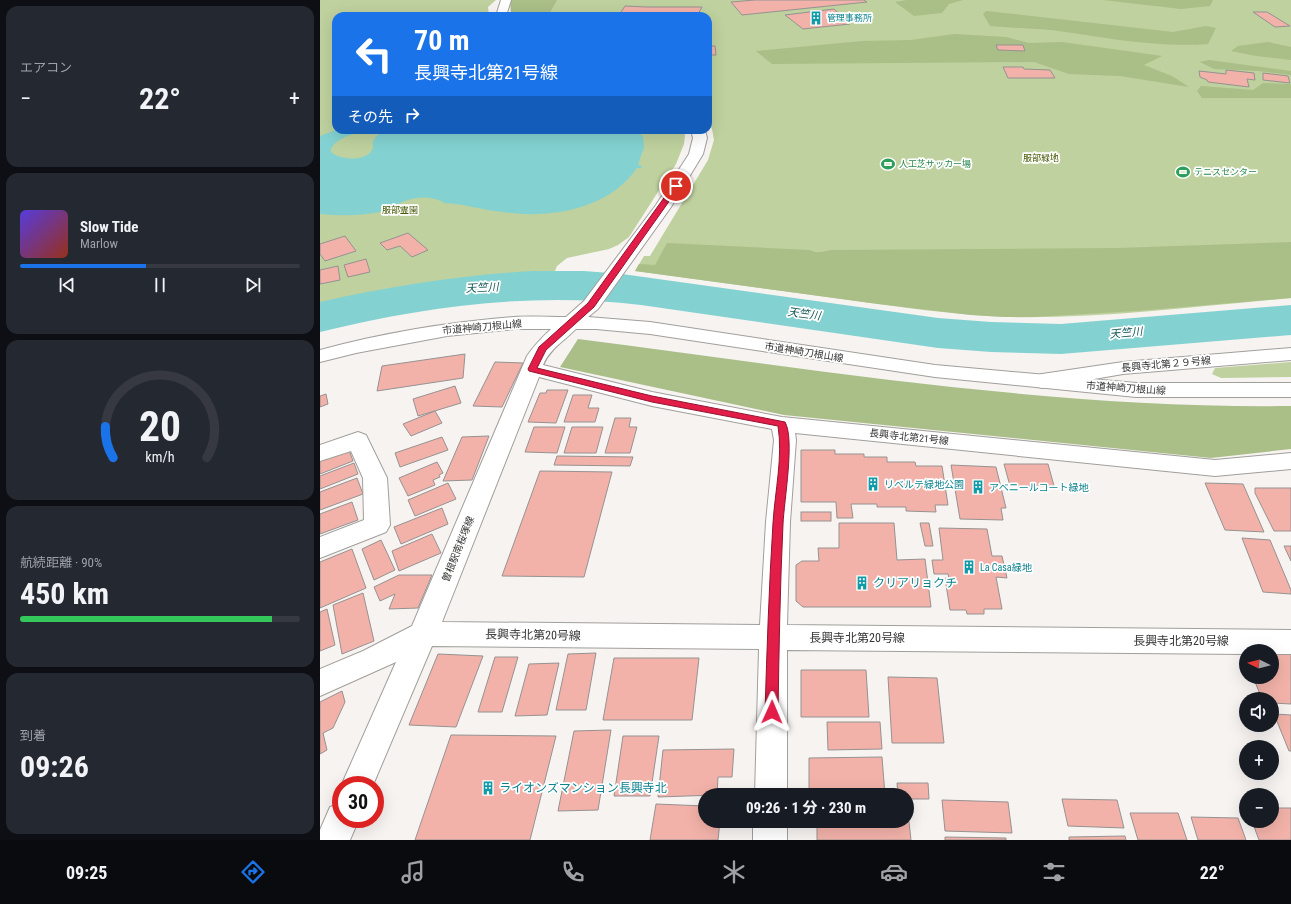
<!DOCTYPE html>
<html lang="ja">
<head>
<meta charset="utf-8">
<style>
  :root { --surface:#171b24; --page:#242831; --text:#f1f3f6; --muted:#9ea1a6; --line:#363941; --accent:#1a73e8 }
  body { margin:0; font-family:"Roboto Condensed","Noto Sans JP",sans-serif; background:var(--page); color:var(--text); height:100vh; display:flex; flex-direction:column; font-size:15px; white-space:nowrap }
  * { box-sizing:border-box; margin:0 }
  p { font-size:13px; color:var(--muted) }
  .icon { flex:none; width:22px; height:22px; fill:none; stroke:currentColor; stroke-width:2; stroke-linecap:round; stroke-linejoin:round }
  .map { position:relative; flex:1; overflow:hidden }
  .side { display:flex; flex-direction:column; gap:6px; padding:6px; background:#0d0f14; width:320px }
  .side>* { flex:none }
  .banner { position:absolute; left:12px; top:12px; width:380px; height:122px; border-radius:12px; box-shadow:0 4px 16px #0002; background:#1a73e8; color:#fff; overflow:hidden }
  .needle { width:26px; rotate:276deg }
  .tools { position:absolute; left:919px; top:644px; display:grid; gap:8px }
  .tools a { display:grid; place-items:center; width:40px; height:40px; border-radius:50%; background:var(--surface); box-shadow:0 4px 16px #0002; font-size:20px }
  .speed { position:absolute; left:12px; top:776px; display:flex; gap:8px; font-size:20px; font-weight:700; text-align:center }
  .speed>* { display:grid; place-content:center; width:52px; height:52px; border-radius:50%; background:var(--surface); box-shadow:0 4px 16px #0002; line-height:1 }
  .speed .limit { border:6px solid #d22; background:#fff; color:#111 }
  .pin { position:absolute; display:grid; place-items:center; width:34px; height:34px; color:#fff; margin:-17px; border:2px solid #fff; border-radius:50%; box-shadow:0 1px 4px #0007 }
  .me { position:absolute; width:44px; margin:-22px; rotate:1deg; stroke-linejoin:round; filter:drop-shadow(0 0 3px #0008) }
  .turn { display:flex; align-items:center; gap:14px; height:84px; padding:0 16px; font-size:18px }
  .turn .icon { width:52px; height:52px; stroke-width:2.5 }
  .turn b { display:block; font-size:28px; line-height:34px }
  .then { display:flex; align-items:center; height:38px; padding:0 16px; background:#0003; gap:8px; font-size:15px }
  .big { font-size:30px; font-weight:700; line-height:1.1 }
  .side .tile { flex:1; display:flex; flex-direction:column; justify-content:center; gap:6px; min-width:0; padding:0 14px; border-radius:12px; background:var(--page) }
  .side .dial { align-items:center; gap:0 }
  .dial svg { height:104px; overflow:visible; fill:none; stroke:var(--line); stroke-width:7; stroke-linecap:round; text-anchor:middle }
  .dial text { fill:var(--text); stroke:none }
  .song { display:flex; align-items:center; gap:12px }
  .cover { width:48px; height:48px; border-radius:6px; background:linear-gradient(135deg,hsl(250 70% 55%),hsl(10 70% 35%)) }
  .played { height:4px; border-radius:2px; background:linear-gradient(90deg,var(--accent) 45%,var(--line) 45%) }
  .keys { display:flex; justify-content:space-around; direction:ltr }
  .heat { display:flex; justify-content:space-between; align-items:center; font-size:22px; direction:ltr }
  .charge { height:6px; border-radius:3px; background:linear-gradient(90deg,#34c759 90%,var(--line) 0) }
  .trip { position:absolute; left:378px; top:788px; width:216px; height:40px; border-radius:20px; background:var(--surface); box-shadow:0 4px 16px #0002; font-weight:700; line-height:40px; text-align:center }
  .tab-bar { display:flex; height:64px; justify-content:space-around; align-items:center; background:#090b0e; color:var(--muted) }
  .tab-bar .icon { width:28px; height:28px }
  .tab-bar .current { color:var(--accent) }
  .tab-bar b { font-size:18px; color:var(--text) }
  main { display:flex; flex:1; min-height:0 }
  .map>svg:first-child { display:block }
  .green { fill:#bed19e }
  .forest { fill:#aabe88 }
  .water { fill:#83d2d1; fill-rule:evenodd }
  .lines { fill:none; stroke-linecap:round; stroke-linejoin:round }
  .river { fill:#83d2d1; fill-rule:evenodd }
  .building { fill:#f2b2a9; stroke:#969291 }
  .minor-casing { stroke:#a19f9c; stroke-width:2 }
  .tertiary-casing { stroke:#a19f9c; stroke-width:2 }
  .minor { fill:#fff; fill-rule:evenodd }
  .tertiary { fill:#fff; fill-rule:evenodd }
  .route { fill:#e11d48; stroke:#92132f }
  .labels { text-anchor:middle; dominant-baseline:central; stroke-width:3.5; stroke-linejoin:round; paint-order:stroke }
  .far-culture-label { font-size:9px; fill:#0d838f; stroke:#fff; text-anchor:start }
  .far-park-label { font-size:9px; fill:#415700; stroke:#fff }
  .far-leisure-label { font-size:9px; fill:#27864d; stroke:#fff; text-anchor:start }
  .street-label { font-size:10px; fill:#363534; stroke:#fff }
  .culture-label { font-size:10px; fill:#0d838f; stroke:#fff; text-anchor:start }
  .water-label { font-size:11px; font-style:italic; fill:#105556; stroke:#fff }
  .near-culture-label { font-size:12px; fill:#0d838f; stroke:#fff; text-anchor:start }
  .near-street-label { font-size:12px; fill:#363534; stroke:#fff }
</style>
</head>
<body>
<main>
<section class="side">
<div class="tile"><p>エアコン</p>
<div class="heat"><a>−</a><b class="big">22°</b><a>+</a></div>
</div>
<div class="tile">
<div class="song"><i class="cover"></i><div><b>Slow Tide</b><p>Marlow</p></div></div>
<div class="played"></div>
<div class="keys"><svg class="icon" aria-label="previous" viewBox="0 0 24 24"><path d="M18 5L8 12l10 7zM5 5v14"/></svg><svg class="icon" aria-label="pause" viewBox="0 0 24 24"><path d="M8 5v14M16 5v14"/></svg><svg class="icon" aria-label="next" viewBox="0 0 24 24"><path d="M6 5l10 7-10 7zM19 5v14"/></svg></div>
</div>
<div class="tile dial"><svg viewBox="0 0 100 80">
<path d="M14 69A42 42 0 1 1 86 69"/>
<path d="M14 69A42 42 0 0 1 8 45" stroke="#1a73e8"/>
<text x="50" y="56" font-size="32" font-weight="700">20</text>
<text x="50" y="72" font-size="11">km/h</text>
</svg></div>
<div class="tile"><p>航続距離 · 90%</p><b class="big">450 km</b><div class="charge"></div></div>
<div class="tile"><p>到着</p><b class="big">09:26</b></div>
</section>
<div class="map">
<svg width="971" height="840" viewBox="0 0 971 840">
  <rect width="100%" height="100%" fill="#f6f3f1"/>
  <g class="green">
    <path d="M0,0H176L168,7L169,16H16V130H363L365,135L364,144L356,164L309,237L298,245L289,249L247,258L237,266L232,278C203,278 175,278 147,281C97,286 48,297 0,309Z"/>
    <path d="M196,0H971V298C878,306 780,319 687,317C634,315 581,307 529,300C457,290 386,281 315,271L324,256H330L388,160L394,140L392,129L388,122V16H193Z"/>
    <polygon points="971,362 971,377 901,378 892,374 895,368"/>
  </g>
  <g class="forest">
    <polygon points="190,0 237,0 228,16 191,16"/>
    <polygon points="587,0 643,0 629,4 622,13 594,16 575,2"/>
    <polygon points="783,0 893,0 890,6 861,9"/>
    <path d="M666,11L853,32L886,26L896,28L888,44C835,48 783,37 731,30C710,28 690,28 670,26L663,14Z"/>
    <polygon points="634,34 686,37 709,43 742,42 842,56 824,65 852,76 869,87 800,76 749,74 714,62 452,64 436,51 542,41 591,40"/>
    <polygon points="948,42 971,47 971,60 936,56 911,51 918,46"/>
    <polygon points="889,60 971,71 971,77 970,75 939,71 894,69 880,62"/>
    <polygon points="943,83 971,84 971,98 882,98 877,91 881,86 933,90"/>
    <path d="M971,242V298L816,311L713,317H685L651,315L558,304L315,271L319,264L335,265L347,243L490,250C496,254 504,252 511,250L798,248Z"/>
    <path d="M258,339C495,369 732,409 971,406V449L891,458L464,415L240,367Z"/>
  </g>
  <path class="water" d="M16,130H233C255,142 299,118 323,136L324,147L318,165L322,166L321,168H317C288,210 229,219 182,212C163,210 144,204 125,203C110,195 93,196 78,204C73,207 70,210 64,211C43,216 22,216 0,214V136ZM51,130L59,133C58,136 54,138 53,141C52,144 54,147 52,150C46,162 19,160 11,152C10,139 40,131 51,130Z"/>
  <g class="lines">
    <path class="river" d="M213,271H264L302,274L618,318L671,322L741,324L971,305V335L741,354L671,352L618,348L321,305C212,292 106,306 0,332V302C71,286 141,275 213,271Z"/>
  </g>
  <g class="building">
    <polygon points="435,0 544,0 547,2 422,15 411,2"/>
    <polygon points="305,6 326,7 382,7 377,16 299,15"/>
    <polygon points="514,9 530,24 483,29 465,15"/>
    <polygon points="933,12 947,12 970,26 955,27"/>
    <polygon points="676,45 703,45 705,51 678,50"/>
    <polygon points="388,46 395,46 396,55 388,55"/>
    <polygon points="683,67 703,67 704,69 730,70 735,78 688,78"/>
    <polygon points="906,70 934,73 935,80 927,79 929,87 888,82 887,80 880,77 879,71 906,74"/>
    <polygon points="943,73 968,76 970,83 943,80"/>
    <polygon points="88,233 108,250 92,257 80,246 67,250 60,243"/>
    <polygon points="25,236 36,251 5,261 0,254 0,244"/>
    <polygon points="46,259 50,272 28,277 24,265"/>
    <polygon points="18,266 20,280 0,284 0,270"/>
    <polygon points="145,354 143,378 57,391 62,366"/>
    <polygon points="175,362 203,363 182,407 153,406"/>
    <polygon points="135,386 141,403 98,416 93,399"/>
    <polygon points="227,390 248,390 236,423 208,422 220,393 226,393"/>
    <polygon points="6,394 8,404 0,407 0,396"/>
    <polygon points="253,395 272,395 268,408 279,408 275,422 244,422"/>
    <polygon points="115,411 122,423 91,436 83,424"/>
    <polygon points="295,418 311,418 309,427 317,427 310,453 285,453"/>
    <polygon points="214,427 245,427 237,453 205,452"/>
    <polygon points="252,427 283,427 276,453 244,453"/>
    <polygon points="169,436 152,480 123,481 142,437"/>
    <polygon points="122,437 128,450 80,467 75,453"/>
    <polygon points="29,450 33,461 0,474 0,461"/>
    <polygon points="481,450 515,450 515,454 544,454 544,457 567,457 567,462 595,462 596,466 622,466 628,505 615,505 616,512 586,511 586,507 557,507 557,504 531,504 533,518 517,518 516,502 481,502"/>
    <polygon points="237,456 313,457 310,466 234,465"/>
    <polygon points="117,462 123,473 119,475 120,477 113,480 115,485 88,496 79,478"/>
    <polygon points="34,463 38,474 0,489 0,476"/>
    <polygon points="684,464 728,464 734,486 690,486"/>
    <polygon points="631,465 676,467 686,508 681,508 683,520 640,519"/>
    <polygon points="220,471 292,472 264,577 182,576"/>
    <polygon points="37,478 43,494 0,510 0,492"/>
    <polygon points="128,483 136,499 95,516 88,500"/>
    <polygon points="885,483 923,484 944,532 905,530"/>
    <polygon points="935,488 971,488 971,531 954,531 935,493"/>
    <polygon points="32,502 38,520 0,534 0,514"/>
    <polygon points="122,508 128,524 81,544 74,527"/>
    <rect x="481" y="512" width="30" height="9"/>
    <polygon points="519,523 574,523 577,560 605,559 611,607 483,607 476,601 476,565 482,561 499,561 498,548 519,548"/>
    <polygon points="600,523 609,523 613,546 605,546"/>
    <polygon points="619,528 667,529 672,556 682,556 687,578 676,577 682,609 664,609 664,614 647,614 646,610 630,610 625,578 629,579 628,574 614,574 612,560 623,560"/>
    <polygon points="112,534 121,553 79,571 72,551"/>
    <polygon points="922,538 950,540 971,590 971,594 943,592"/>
    <polygon points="61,540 75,570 54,580 42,549"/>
    <polygon points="964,546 971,546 971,561"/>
    <polygon points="32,549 46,588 0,608 0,562"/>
    <polygon points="79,575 112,575 98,608 69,609 75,594 60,601 54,587"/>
    <polygon points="43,593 54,641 22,654 13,605"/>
    <polygon points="7,609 15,645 0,651 0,612"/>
    <polygon points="276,653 266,710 236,710 248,654"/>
    <polygon points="118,654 163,656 136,727 89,725"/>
    <polygon points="952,654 971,654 971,704 952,703 952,699 942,699 933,677 952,677"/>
    <polygon points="175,657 198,657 182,712 158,712"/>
    <polygon points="294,658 379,658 372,720 283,720"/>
    <polygon points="239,663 227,715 195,716 209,664"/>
    <polygon points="481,670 546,670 549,717 481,717"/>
    <polygon points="568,677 617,678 624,743 572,743"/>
    <polygon points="22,691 25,702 13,728 3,733 7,750 0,754 0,702"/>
    <polygon points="954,714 971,715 971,751 969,751"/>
    <polygon points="507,722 560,722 562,749 508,750"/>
    <polygon points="291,730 278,810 238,811 254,731"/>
    <polygon points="131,735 236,736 210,840 95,840"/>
    <polygon points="303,736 339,736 330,796 294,796"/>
    <polygon points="414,749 412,777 398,777 397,795 338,797 343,750"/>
    <polygon points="562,757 565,795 489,795 489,758"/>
    <polygon points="577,783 608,783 609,799 587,799 587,795 578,795"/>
    <polygon points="742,799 797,800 804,828 748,826"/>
    <polygon points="622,800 688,802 692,833 625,831"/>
    <polygon points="336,804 385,806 385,821 400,821 398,840 330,840"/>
    <polygon points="587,804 591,840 497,840 497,821 587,821"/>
    <polygon points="952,808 971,808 971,840 939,840 932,821 952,821"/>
    <polygon points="810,813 858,813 867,840 818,840"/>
    <polygon points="871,817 918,818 926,840 878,840"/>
    <polygon points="805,836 806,840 749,840 749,837"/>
    <polygon points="625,837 686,838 686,840 625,840"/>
  </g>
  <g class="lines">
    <g class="minor-casing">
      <g id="minor">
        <path d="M252,316L259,318L262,322C250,338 231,346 223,365L332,392L462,417L895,460L971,453V469L895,476L475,433L476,440L470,522L467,625L971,630V654H952V651H926V654L467,650V795H435L439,649L112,646L53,785L21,786L76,662L0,696V669L43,651L92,626L207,356C216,343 237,320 252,316ZM219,377L332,406L452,429L454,440L446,522L440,625L122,622Z"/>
        <polygon points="971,348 971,360 803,374 722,388 715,386 712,381 715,376 722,374 803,362"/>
        <polygon points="38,432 46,435 67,478 70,525 66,532 0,558 0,537 44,520 43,478 31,451 0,461 0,445"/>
        <polygon points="21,803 21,819 39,819 30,840 0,840 0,830 10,807"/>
        <rect x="433" y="821" width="34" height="19"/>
      </g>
    </g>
    <g class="tertiary-casing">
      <g id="tertiary">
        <polygon points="181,0 191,0 186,16 176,16"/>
        <path d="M371,130H385L387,138L383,154L351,207L278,309L268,317L330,322L615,365L816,383H971V397H816L615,377L330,334L276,329H195L127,336L36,353L0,362V350C63,333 129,322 194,317C211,316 229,317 246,317L264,301L336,205L369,154L373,138Z"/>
      </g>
    </g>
    <use href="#minor" class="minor"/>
    <use href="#tertiary" class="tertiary"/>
  </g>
  <path class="route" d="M354,184L360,186L274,307L226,350L217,368L332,396L465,422C475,439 464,501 463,524C460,587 459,649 458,712L456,716L452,718L447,716L445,712C447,649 449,586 453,523C455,491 463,457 458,426L332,402L209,371L208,369L219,347L268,303Z"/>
  <defs>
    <g id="building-bare" transform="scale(1.08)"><path d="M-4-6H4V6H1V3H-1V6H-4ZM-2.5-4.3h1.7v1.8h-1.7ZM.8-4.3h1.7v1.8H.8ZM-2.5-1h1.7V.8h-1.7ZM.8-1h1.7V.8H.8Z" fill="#0f9aa8" stroke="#fff" stroke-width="2.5" paint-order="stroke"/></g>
    <g id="stadium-bare" transform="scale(1.08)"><path d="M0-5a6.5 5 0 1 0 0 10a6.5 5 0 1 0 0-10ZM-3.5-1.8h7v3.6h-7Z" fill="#2e9e5b" stroke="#fff" stroke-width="2.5" paint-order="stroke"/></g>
  </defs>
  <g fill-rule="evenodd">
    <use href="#building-bare" x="496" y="18"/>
    <use href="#stadium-bare" x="568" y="164"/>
    <use href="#stadium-bare" x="863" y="172"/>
    <use href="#building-bare" x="553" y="484"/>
    <use href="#building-bare" x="658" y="487"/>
    <use href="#building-bare" x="649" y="567"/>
    <use href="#building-bare" x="542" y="583"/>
    <use href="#building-bare" x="168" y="788"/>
  </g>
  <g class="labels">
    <g class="far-culture-label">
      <text x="507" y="18">管理事務所</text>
    </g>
    <g class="far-park-label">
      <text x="721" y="158">服部緑地</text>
      <text x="80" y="210">服部霊園</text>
    </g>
    <g class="far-leisure-label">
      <text x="579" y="164">人工芝サッカー場</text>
      <text x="874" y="172">テニスセンター</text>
    </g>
    <g class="street-label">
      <text transform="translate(162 327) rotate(-5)">市道神崎刀根山線</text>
      <text transform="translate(484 352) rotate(9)">市道神崎刀根山線</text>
      <text transform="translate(846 364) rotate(-5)">長興寺北第２９号線</text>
      <text transform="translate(806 388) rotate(4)">市道神崎刀根山線</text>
      <text transform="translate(589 437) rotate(6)">長興寺北第21号線</text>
      <text transform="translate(138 549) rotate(-68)">曽根駅南桜塚線</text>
    </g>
    <g class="culture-label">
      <text x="564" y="484">リベルテ緑地公園</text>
      <text x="669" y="487">アベニールコート緑地</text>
      <text x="660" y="567">La Casa緑地</text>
    </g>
    <g class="water-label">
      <text transform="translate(162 288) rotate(-3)">天竺川</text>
      <text transform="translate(484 314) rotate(8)">天竺川</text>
      <text transform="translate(806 333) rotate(-5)">天竺川</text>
    </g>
    <g class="near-culture-label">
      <text x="553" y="583">クリアリョクチ</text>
      <text x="179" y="788">ライオンズマンション長興寺北</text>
    </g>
    <g class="near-street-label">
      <text transform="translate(213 635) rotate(1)">長興寺北第20号線</text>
      <text x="537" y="638">長興寺北第20号線</text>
      <text x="861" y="641">長興寺北第20号線</text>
    </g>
  </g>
</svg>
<div class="tools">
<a><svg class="needle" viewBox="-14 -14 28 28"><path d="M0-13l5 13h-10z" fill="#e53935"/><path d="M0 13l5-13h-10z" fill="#9ea1a6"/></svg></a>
<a><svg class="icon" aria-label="sound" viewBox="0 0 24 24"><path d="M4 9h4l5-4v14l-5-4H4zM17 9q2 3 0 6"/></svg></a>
<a>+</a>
<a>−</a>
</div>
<div class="speed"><div class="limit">30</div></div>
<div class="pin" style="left:356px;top:186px;background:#d93025"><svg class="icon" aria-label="arrive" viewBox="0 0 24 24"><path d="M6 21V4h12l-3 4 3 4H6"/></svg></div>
<svg class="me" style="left:452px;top:712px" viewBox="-20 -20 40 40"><path d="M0-17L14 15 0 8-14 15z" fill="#e11d48" stroke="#fff" stroke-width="4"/></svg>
<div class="trip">09:26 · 1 分 · 230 m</div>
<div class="banner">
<div class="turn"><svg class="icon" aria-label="left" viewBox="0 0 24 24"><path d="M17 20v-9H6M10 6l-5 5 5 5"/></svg><div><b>70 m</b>長興寺北第21号線</div></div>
<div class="then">その先<svg class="icon" aria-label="right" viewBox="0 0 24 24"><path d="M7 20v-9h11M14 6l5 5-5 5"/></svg></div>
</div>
</div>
</main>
<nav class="tab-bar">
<b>09:25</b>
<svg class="icon current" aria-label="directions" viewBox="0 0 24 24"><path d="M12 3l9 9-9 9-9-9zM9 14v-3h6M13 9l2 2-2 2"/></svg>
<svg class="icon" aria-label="music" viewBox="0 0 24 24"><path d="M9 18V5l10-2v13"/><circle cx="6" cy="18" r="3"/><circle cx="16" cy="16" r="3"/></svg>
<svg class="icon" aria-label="phone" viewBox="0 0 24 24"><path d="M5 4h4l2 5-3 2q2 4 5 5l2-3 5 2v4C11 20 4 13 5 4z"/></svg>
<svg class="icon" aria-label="climate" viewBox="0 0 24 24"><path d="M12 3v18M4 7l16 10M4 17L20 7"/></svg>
<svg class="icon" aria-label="car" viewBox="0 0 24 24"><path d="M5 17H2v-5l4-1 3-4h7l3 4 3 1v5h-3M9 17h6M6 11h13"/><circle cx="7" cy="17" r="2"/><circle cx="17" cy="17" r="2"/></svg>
<svg class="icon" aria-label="filters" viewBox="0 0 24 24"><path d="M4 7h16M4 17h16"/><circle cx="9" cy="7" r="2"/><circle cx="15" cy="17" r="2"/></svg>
<b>22°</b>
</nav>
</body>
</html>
